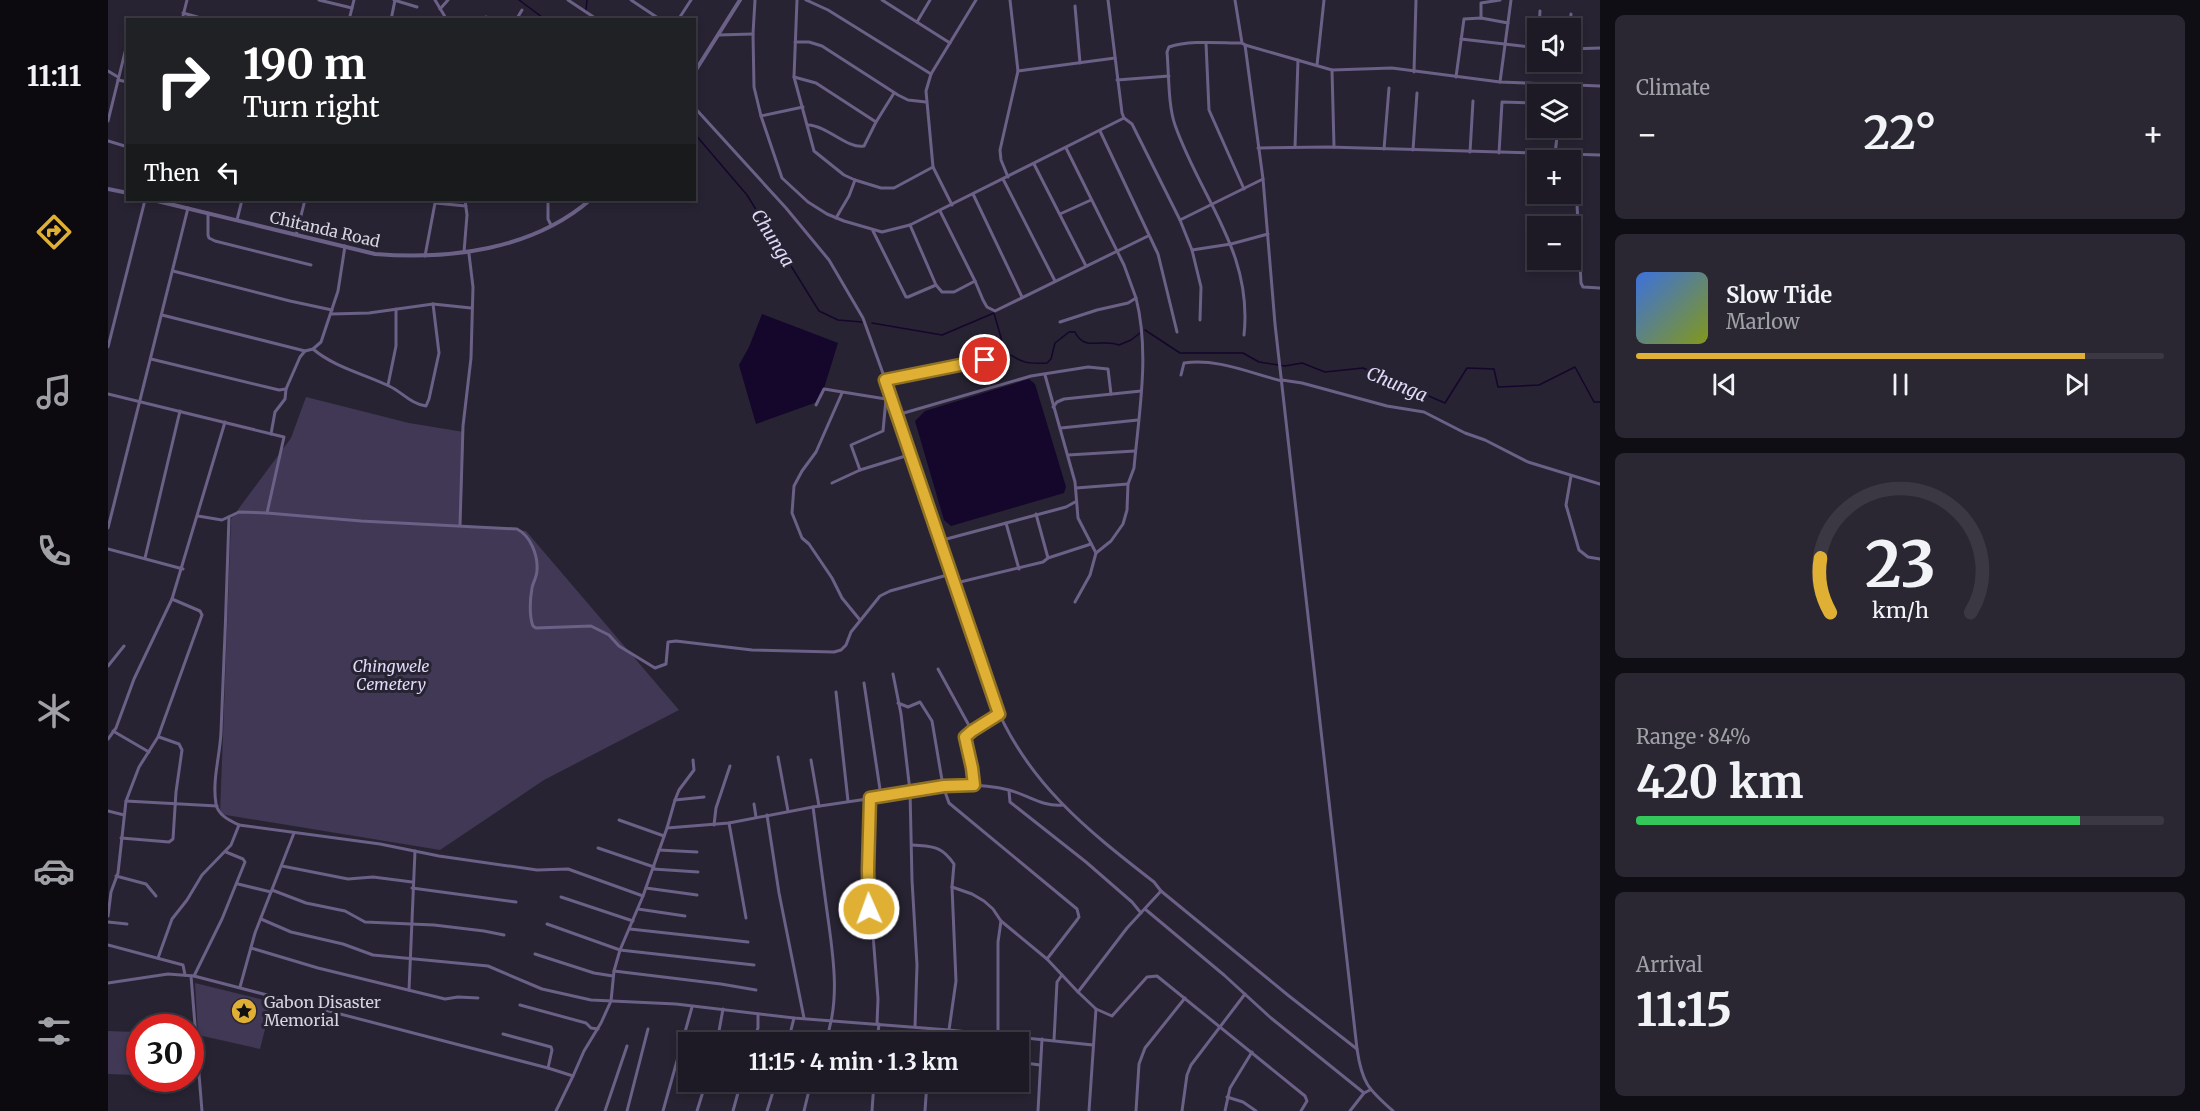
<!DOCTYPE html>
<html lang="en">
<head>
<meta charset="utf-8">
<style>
  :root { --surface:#1d1a26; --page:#2a2732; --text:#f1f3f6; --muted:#a0a1a7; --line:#3b3843; --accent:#dfb034 }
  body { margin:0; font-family:Merriweather,serif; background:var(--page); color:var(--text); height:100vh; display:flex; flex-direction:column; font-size:22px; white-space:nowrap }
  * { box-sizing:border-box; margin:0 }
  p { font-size:20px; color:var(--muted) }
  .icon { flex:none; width:33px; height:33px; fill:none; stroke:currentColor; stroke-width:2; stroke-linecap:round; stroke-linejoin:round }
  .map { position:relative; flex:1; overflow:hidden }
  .sheet { display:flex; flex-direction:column; gap:15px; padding:15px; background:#100e15; width:600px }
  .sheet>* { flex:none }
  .hud { position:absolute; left:18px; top:18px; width:570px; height:183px; border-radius:0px; box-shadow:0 3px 9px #0003,0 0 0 2px var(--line); background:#202124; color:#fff; overflow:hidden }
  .controls { position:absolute; left:1419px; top:18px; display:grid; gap:12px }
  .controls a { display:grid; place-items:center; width:54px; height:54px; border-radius:0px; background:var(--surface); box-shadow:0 3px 9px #0003,0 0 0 2px var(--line); font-size:30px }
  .speed { position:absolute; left:18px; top:1014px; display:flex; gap:12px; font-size:30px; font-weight:700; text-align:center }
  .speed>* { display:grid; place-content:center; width:78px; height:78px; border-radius:50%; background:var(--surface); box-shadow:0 3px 9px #0003,0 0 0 2px var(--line); line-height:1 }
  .speed .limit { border:9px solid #d22; background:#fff; color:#111 }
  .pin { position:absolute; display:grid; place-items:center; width:51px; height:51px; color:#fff; margin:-26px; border:3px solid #fff; border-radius:50%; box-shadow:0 2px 6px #0007 }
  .me { position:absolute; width:66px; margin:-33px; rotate:358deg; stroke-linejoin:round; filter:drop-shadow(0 0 4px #0008) }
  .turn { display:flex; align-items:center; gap:21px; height:126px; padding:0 18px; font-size:27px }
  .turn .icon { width:78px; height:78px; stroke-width:2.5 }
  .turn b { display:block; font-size:42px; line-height:51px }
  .then { display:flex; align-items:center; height:57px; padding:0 18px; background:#0003; gap:12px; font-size:22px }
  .big { font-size:45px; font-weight:700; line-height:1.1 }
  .sheet .tile { flex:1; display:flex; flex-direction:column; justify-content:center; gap:9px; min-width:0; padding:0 21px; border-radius:9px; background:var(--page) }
  .sheet .dial { align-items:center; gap:0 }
  .dial svg { height:156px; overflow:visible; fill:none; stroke:var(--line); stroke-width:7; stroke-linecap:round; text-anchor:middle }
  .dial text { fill:var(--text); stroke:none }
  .song { display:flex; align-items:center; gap:18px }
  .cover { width:72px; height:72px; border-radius:9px; background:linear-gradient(135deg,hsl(220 70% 55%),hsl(70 70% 35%)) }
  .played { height:6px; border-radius:3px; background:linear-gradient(90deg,var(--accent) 85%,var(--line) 85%) }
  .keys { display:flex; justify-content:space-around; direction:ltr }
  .heat { display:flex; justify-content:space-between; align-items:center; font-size:33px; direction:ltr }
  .charge { height:9px; border-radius:4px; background:linear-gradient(90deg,#34c759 84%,var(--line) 0) }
  .trip { position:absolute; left:570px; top:1032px; width:351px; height:60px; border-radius:0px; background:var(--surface); box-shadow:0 3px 9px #0003,0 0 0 2px var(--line); font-weight:700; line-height:60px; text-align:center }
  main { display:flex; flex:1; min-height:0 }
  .tabs { display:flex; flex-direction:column; width:108px; justify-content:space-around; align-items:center; background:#0c0a0f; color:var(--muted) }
  .tabs .icon { width:42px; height:42px }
  .tabs .active { color:var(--accent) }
  .tabs b { font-size:27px; color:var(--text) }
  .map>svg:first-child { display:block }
  .green { fill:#403854 }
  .water { fill:#15062c }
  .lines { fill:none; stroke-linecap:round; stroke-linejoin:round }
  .stream { stroke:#15062c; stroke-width:1.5 }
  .minor { stroke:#6b6086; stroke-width:3 }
  .tertiary { stroke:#6b6086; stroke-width:4 }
  .route-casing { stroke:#917222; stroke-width:15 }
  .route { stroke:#dfb034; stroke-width:10 }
  .labels { text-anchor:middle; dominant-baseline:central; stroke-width:6; stroke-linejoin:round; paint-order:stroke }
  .street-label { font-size:16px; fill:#d6d4de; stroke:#272332 }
  .park-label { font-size:16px; font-style:italic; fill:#e1daf8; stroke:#272332 }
  .poi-label { font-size:16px; fill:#d6d4de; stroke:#272332; text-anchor:start }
  .water-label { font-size:18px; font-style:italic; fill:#e1daf8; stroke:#272332 }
</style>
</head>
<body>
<main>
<nav class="tabs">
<b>11:11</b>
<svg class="icon active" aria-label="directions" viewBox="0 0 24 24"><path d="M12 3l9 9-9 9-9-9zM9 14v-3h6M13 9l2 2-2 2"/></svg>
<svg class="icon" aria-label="music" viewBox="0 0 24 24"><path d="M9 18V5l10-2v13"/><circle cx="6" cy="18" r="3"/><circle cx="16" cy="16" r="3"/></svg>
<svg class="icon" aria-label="phone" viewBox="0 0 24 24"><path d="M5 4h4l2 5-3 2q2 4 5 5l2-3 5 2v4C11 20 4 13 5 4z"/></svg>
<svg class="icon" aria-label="climate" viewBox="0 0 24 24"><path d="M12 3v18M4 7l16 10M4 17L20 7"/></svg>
<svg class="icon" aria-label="car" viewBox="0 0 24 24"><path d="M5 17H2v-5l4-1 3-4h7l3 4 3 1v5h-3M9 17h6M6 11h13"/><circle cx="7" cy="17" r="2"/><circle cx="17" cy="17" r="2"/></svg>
<svg class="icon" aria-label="filters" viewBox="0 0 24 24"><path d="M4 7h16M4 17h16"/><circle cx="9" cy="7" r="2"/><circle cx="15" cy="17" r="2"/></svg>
</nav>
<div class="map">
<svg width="1492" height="1111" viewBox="0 0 1492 1111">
  <rect width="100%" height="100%" fill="#272332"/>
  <g class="green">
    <polygon points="198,397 301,423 356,432 353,526 418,531 571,710 436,780 332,850 112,814 123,519 183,438"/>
    <polygon points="87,983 164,1002 152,1049 90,1035"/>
    <polygon points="0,1031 29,1032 27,1075 0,1074"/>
  </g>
  <g class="water">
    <polygon points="654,314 730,343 712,401 648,424 631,365 641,347"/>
    <polygon points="921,379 927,384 958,487 956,493 843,526 836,520 807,421 817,411"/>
  </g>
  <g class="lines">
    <g class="stream">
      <polyline points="411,0 438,20"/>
      <polyline points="478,10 479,0"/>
      <polyline points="477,17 478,20"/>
      <polyline points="586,133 639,195 711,311 730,320 754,322"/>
      <path d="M764,323L834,335L886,313L897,352C916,363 917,364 939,363L943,359L947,343L961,332H967C976,352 995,338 1011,345L1023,340L1032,333"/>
      <polyline points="1037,330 1072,353 1135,353 1151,362 1177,366 1194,363 1217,372 1255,368 1337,403 1359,368 1386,369 1390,387 1431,385 1467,367 1486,402 1492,402"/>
    </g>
    <g class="minor">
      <polyline points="211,0 244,8"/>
      <polyline points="286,0 309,7"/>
      <polyline points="327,0 339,20"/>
      <polyline points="460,0 490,20"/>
      <polyline points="523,0 553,20"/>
      <polyline points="647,0 645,34 646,87 653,116 674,178 700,202 719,214 736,221 774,232 802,225 1016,118 1014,113 1000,0"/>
      <polyline points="689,0 686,77 706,151 736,175 747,180 773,188 786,188 825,167"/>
      <polyline points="698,0 720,10 823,74"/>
      <polyline points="774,0 842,43"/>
      <path d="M1127,0L1134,43L1137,45L1155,179L1167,324L1249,1049C1254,1083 1260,1089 1285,1111"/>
      <polyline points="967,6 972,63"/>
      <polyline points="332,9 340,0"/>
      <polyline points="75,13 100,20"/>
      <polyline points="1373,18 1373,3 1392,0"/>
      <polyline points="74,20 79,0"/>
      <polyline points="241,20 246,0"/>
      <polyline points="283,20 287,0"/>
      <polyline points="377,20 378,17"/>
      <polyline points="408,20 414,10"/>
      <polyline points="570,20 583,0"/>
      <polyline points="809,22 822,0"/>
      <polyline points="1431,28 1432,11"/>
      <polyline points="1462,28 1463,14"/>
      <polyline points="610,35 645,34"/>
      <polyline points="1353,39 1430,48"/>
      <polyline points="687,42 701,42 714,46 790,95 800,100 818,102"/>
      <polyline points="1098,43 1101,110 1136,189"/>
      <path d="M1134,43C1111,43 1082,40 1061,47L1059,52C1061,74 1060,105 1067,125C1093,199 1145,252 1136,335"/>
      <polyline points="1137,45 1224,70 1284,68 1392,82 1492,86"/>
      <polyline points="1462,49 1492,48"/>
      <polyline points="1209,65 1216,0"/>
      <polyline points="1224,70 1226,147"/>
      <polyline points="0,71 10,77"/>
      <polyline points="910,71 1007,58"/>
      <polyline points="1306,72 1308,0"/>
      <polyline points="686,77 708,83 768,122"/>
      <polyline points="1348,77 1356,19 1373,18 1400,23"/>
      <polyline points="10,80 20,82"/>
      <polyline points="1009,80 1061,76"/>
      <polyline points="1392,82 1403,0"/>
      <path d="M586,107L678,208L721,260L755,318L804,454L885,699C917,781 979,830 1046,882L1053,891L1181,996L1249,1049"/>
      <polyline points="653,116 695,107"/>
      <polyline points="1016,118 1024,124 1072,220 1084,250 1093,287 1092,320"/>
      <polyline points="0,121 20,40"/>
      <path d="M700,125C720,126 739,149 756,146L768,122L786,93"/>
      <polyline points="992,131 1050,254 1069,332"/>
      <polyline points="0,141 20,147"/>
      <polyline points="1187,147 1190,60"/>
      <polyline points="1150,148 1220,147 1492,155"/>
      <polyline points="1276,149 1281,88"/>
      <polyline points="1305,150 1309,93"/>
      <polyline points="1362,152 1365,101"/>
      <polyline points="1391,153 1394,102 1430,103"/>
      <polyline points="1447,154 1450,128"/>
      <polyline points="1465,154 1467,165 1473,283 1475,287 1492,288"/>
      <polyline points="926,164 978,266"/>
      <polyline points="900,177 893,160 892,150 910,71 902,0"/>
      <polyline points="895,179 947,281"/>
      <polyline points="865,194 914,297"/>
      <polyline points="440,200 440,219 443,225"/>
      <polyline points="844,205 825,167 818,91 823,74 868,0"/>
      <polyline points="832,211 867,281 875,300 879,307 887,311 1040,236"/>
      <polyline points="100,213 100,235 101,238 107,241 203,265"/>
      <polyline points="952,214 983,200"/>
      <polyline points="728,218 741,196 747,180"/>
      <polyline points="129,220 134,200"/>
      <polyline points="1072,220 1155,179"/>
      <polyline points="802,225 828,285 834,292 846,292 867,281"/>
      <polyline points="765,231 798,297 800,297 828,285"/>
      <polyline points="188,235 197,200"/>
      <polyline points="1084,250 1123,244 1160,234"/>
      <polyline points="356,252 359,215 357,200"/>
      <polyline points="317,256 327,203 358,206"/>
      <polyline points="65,271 182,301 224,310"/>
      <polyline points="223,314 261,313 325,304 363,308"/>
      <polyline points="54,315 197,351"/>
      <polyline points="952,322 989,310 1020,303 1028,298 1016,265 958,148"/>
      <polyline points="0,347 37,200"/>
      <path d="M205,349C226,367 256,374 281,386C294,392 303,404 318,406L321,399L331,353L325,304"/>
      <polyline points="43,359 171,390 178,389"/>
      <polyline points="937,375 967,482 970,518 988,553"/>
      <path d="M1073,375L1076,363C1109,358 1142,373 1174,381"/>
      <path d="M777,380C797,374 818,371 838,367C858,363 875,362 892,350"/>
      <polyline points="1174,380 1194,383 1279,406 1316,412 1357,433 1377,440 1420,462 1492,484"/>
      <polyline points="280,385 288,346 288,309"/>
      <polyline points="734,393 708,452 694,471 686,486 684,513 694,538 701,544 724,578 734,598 752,620"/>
      <polyline points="0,394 176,437 159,513"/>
      <polyline points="708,405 716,389 784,400"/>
      <polyline points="945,407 949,402 956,399 1033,391"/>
      <polyline points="789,415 923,376 980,367 1000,369 1003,394"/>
      <polyline points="953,428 1030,420"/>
      <polyline points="163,434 167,412 177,399 178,389 192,357 197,351 205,349 213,342 230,291 237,246"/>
      <polyline points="960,455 1027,451"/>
      <polyline points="752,470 743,445 775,431 778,399"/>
      <polyline points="1463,476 1458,505 1471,550 1480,557 1492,559"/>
      <polyline points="724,483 752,470 804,454"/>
      <polyline points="968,488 1020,484"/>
      <polyline points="928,514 940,558"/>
      <path d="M90,516L114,520L131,512L159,513L253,521L409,529C423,536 430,556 429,570C429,577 425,582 424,588C422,599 421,616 425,626L428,628L483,626L501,635L511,646L547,668L558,664L560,642L568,641L644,650L726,652L733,650L738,645L743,632L772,596L782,591L843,574"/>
      <path d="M121,517C119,589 116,660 113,732C112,756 104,780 108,804C110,815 121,820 131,825L272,844L331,856L429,870L460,869L535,896"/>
      <polyline points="898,523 911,569"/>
      <polyline points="352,525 355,426 363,358 365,287 361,254"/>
      <polyline points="0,528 80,208"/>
      <polyline points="831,541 958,507 967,502"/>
      <polyline points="0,549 75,569"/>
      <polyline points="37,558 72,411"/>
      <polyline points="848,583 935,562 940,558 983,544"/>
      <path d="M967,602L982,575L988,553L1003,541L1015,524L1019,510L1020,484L1026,468C1031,412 1042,353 1028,298"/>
      <polyline points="0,666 16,646"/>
      <polyline points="830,669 864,731"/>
      <polyline points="785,674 793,714 802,791 804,880 809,965 807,1027"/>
      <polyline points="756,683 773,796"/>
      <polyline points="728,692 740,801"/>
      <polyline points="790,703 800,707 812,702 824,721 835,786 841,803 969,909 971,917 969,920 939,959"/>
      <polyline points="5,731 41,752"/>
      <polyline points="0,739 8,728 26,679 64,599 117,422"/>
      <polyline points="670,757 680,811"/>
      <polyline points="703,760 711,806"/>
      <polyline points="866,785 864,768 857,737 864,731 891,714"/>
      <polyline points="901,791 902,802 978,862 1024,902 1033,913"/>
      <polyline points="762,798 760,870 770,999 769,1024"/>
      <polyline points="567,800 596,797"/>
      <polyline points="18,801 109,806"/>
      <polyline points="646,804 648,817"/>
      <path d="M705,807C709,839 714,872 718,904C724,949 734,999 717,1042"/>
      <polyline points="0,811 16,815"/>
      <polyline points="659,815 671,893 696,1018"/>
      <polyline points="511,820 556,836"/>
      <polyline points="621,823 638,918"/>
      <polyline points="606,825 608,808 622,766"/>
      <path d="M559,828L621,823L705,807L854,785C870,785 885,786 901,790C920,795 934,807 955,805"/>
      <polyline points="13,838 61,842 65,839 68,792 74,750 71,744 51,737"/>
      <path d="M804,845C825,847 833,845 846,864L844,887L848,981L841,1030"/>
      <polyline points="490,848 546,867"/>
      <polyline points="551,850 589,852"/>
      <polyline points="174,866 240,879 265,877 304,882"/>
      <polyline points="545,869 590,872"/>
      <polyline points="8,876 38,884 48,896"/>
      <polyline points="130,884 163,892"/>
      <polyline points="844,887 864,894 876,901 885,909 893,921 939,959 970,992"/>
      <polyline points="304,888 408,902"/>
      <polyline points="538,888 589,895"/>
      <polyline points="164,890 198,903 237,911 257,922 326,925 376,931 396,935"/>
      <polyline points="1053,891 1019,928 970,992 988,1009 1004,1016 1039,977 1049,976 1197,1096 1199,1101 1193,1111"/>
      <polyline points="453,897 525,921"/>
      <polyline points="530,909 577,916"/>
      <polyline points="1037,909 1116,975 1163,1018 1256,1093"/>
      <polyline points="0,916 3,892 10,873 18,801 31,767 50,737 94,615 92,611 64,599"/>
      <polyline points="153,919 183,932 235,944 265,955 380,966 434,989 483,1000 568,1004 686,1018 841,1030 985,1045"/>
      <polyline points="0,922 19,924"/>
      <polyline points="439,924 512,950 646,965"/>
      <polyline points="522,929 640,942"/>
      <polyline points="0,945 75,965 77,975"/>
      <polyline points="143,948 210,968 337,999 350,997 370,998"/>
      <polyline points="427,954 486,973 505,976"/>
      <polyline points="50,958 64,919 79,900 94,875 123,845 131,825"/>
      <polyline points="506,971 613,984 648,990"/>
      <polyline points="83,976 94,1111"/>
      <polyline points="86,976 114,919 137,862 135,859 118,852"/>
      <polyline points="0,983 60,974 86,976 440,1068 465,1076 448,1111"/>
      <polyline points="132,987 147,933 186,833"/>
      <polyline points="301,990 307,851"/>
      <polyline points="412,1005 478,1023 483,1028 490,1029"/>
      <polyline points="395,1034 443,1047 444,1050 440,1068"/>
      <polyline points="890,1034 890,942 893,921"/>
      <polyline points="718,1038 769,1042"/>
      <polyline points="946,1040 949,982 954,975"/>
      <polyline points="609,1042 615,1009"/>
      <polyline points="645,1042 650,1028 650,1014"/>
      <polyline points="680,1042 686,1018"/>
      <polyline points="769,1042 771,1024"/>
      <polyline points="910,1062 932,1065"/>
      <polyline points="465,1076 476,1051 493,1023 503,1001 506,971 512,950 535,896 559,828 567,800 571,790 586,770 585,760"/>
      <polyline points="1119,1097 1135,1102 1148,1111"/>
      <polyline points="497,1111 519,1046"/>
      <polyline points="519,1111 540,1029"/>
      <polyline points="555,1111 584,1007"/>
      <polyline points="589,1111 598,1082"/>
      <polyline points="625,1111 633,1082"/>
      <polyline points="659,1111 668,1082"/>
      <polyline points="696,1111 703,1082"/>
      <polyline points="764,1111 766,1082"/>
      <polyline points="817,1111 819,1082"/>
      <polyline points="930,1111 934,1039"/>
      <polyline points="981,1111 988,1009"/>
      <polyline points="1028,1111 1031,1064 1037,1048 1077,998"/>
      <polyline points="1074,1111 1079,1075 1083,1065 1137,994"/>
      <polyline points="1117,1111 1122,1088 1144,1052"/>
      <polyline points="1242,1111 1256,1093 1262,1090"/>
    </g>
    <g class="tertiary">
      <polyline points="586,73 632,0"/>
      <polyline points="0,189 20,193"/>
      <path d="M45,200L267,254C341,260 424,250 482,200"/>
    </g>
  </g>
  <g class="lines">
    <g class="route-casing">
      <polyline id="route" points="761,909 760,870 762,798 836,786 866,785 864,768 857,737 864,731 891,714 777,380 877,360"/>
    </g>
    <use href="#route" class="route"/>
  </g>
  <defs>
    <g id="sight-disc" transform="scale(1.35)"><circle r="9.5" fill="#dfb034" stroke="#272332"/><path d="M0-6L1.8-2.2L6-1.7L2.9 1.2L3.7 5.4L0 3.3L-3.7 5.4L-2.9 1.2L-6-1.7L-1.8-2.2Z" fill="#111"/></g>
  </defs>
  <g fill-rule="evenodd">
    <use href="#sight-disc" x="136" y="1011"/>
  </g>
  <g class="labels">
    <g class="street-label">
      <text transform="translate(217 229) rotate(13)">Chitanda Road</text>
    </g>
    <g class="park-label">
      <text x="283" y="666">Chingwele<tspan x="283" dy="18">Cemetery</tspan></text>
    </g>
    <g class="poi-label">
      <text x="156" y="1002">Gabon Disaster<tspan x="156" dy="18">Memorial</tspan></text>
    </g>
    <g class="water-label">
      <text transform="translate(665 238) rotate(58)">Chunga</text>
      <text transform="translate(1289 384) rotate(22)">Chunga</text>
    </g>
  </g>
</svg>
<div class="controls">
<a><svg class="icon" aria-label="sound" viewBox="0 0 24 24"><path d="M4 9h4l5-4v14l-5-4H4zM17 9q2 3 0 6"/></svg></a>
<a><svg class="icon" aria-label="layers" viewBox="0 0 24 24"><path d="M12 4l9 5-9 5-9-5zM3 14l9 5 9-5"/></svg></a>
<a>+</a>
<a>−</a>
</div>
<div class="speed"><div class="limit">30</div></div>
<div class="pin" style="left:877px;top:360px;background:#d93025"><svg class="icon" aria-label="arrive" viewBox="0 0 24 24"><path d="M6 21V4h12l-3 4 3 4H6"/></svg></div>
<svg class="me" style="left:761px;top:909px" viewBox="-20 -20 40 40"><circle r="17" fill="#dfb034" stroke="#fff" stroke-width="3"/><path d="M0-11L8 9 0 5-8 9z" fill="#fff"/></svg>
<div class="trip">11:15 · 4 min · 1.3 km</div>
<div class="hud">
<div class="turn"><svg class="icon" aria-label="right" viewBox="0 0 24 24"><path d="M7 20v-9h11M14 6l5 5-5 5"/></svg><div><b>190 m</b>Turn right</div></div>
<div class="then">Then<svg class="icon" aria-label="left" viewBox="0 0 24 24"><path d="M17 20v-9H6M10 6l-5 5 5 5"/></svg></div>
</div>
</div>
<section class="sheet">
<div class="tile"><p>Climate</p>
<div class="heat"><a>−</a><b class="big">22°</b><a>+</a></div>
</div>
<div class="tile">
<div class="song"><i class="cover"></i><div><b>Slow Tide</b><p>Marlow</p></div></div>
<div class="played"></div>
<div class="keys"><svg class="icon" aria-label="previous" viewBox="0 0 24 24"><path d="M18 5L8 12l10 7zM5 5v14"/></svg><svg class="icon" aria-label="pause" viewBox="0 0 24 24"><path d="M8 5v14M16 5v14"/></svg><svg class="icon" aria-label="next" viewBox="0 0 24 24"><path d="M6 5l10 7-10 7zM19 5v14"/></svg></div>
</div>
<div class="tile dial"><svg viewBox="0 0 100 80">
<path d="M14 69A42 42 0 1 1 86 69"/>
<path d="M14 69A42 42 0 0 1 9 41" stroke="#dfb034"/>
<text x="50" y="56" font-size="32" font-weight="700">23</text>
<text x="50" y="72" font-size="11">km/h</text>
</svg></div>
<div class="tile"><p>Range · 84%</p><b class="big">420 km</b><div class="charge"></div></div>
<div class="tile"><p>Arrival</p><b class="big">11:15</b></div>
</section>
</main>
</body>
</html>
